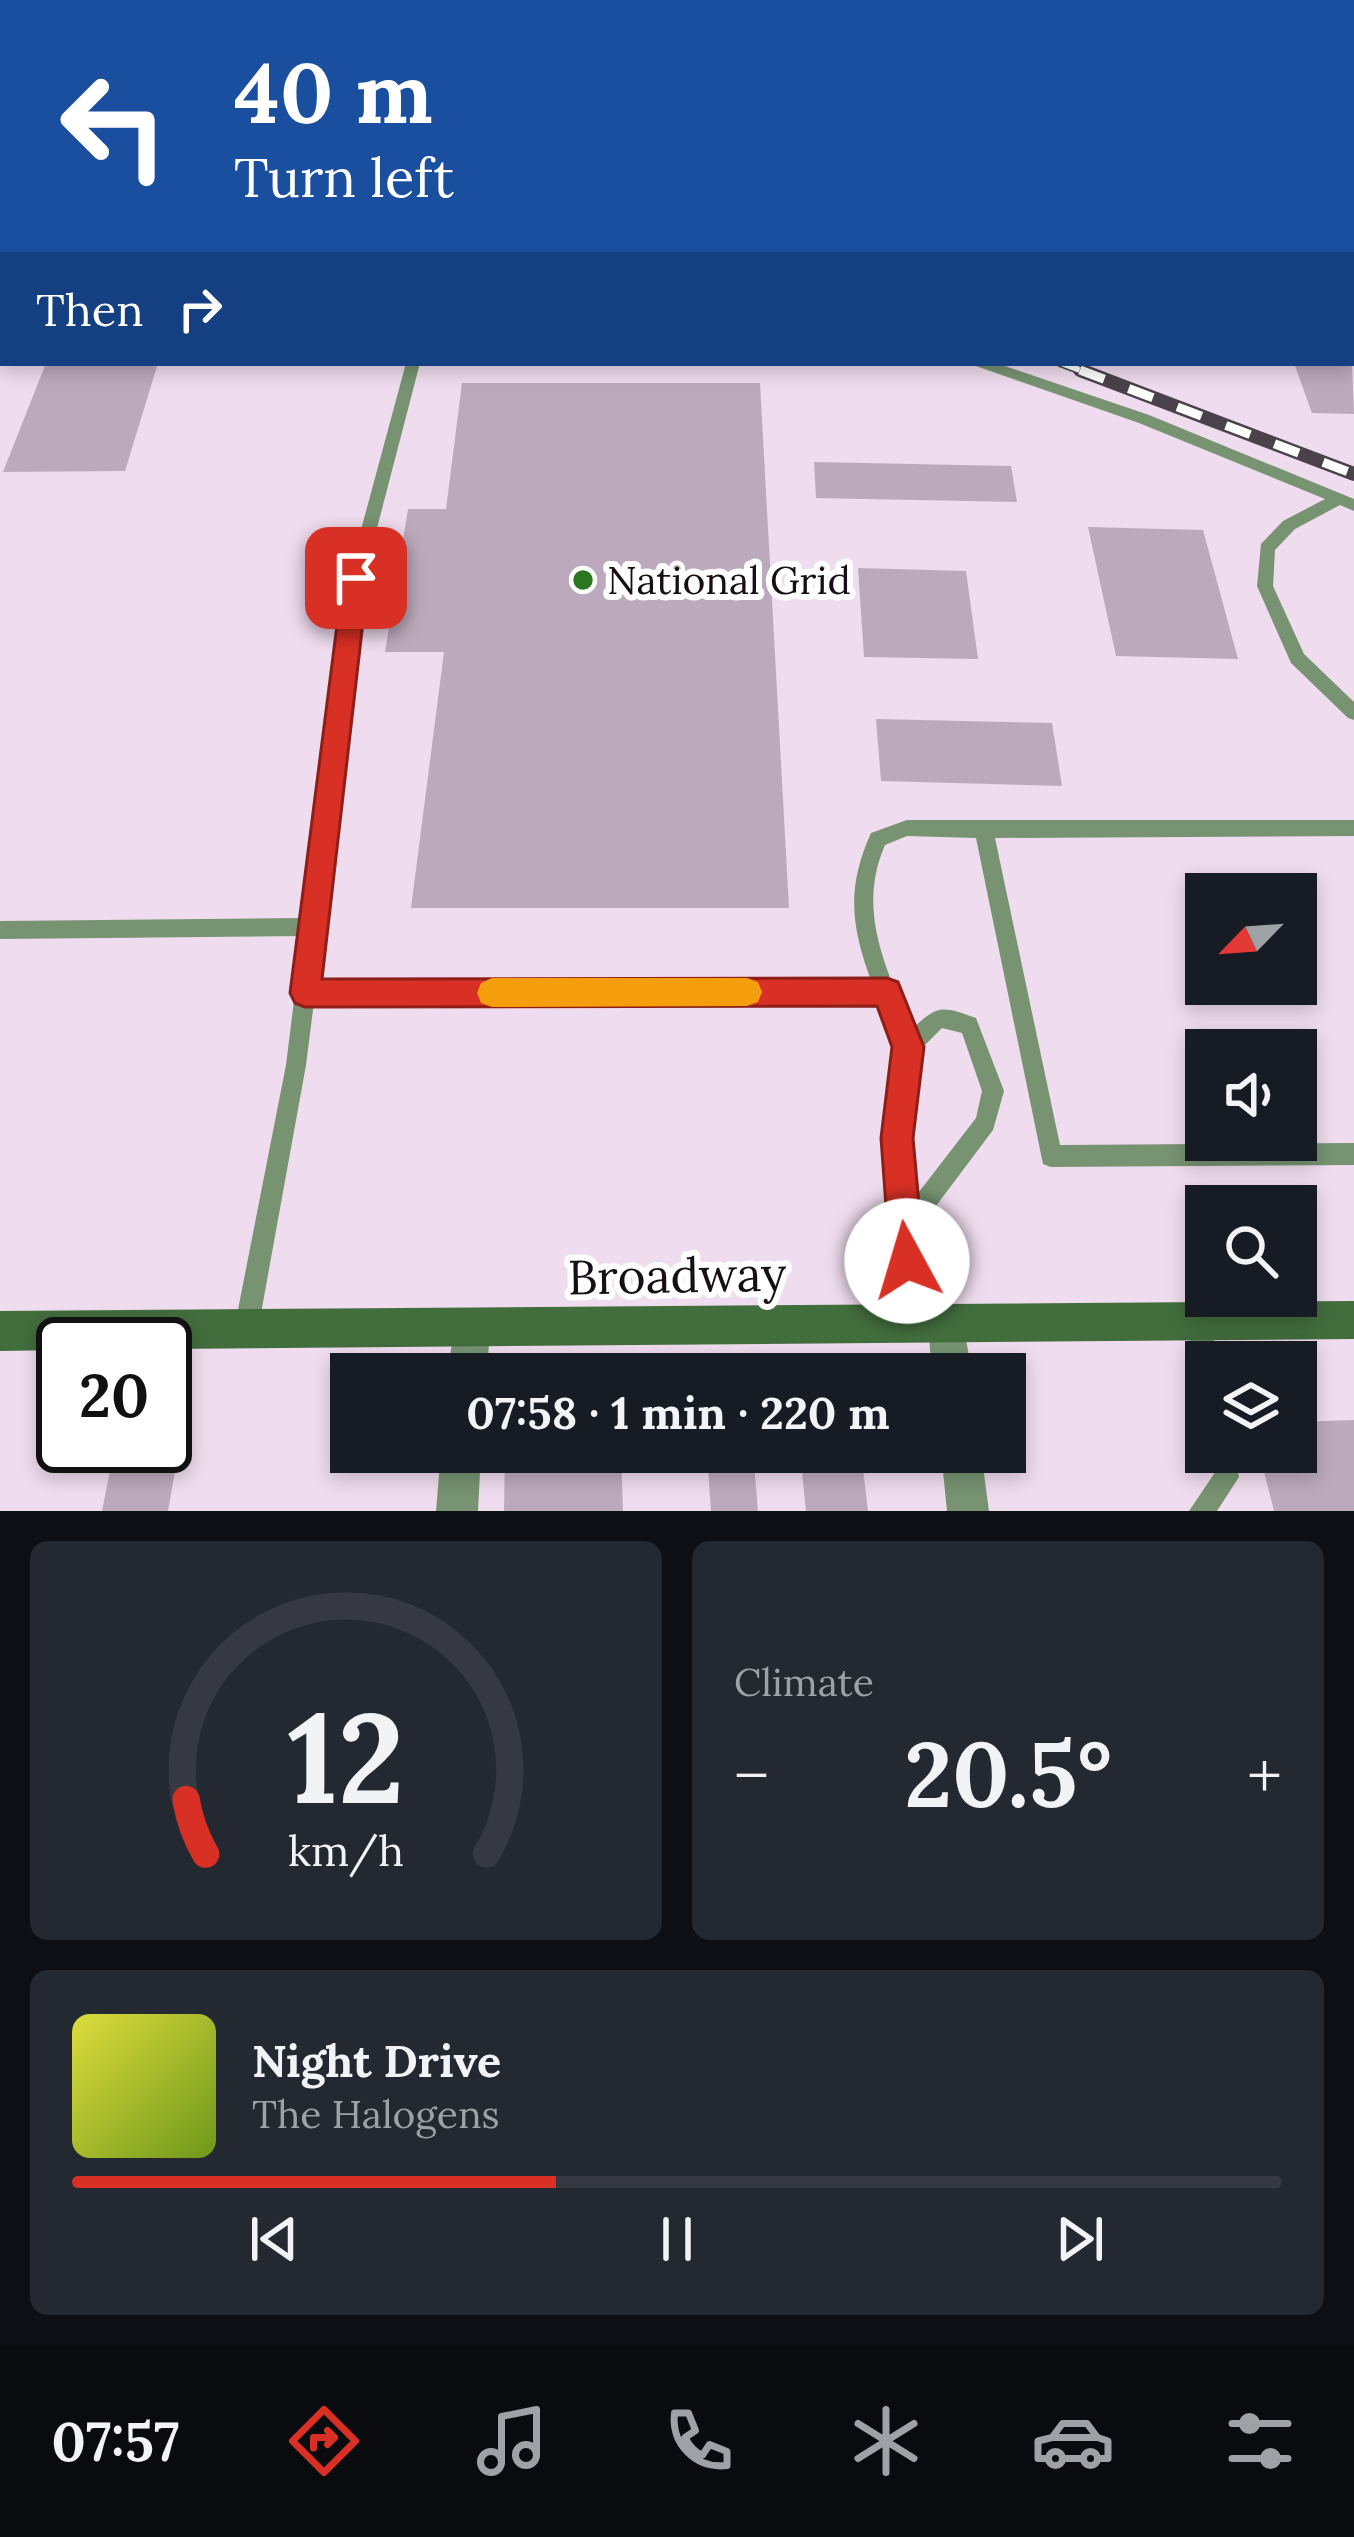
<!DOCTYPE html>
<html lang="en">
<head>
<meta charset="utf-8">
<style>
  :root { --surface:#171b24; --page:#242831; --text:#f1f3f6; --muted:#9ea1a6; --line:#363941; --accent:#d93025 }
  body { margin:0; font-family:Lora,serif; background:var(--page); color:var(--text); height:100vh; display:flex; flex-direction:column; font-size:45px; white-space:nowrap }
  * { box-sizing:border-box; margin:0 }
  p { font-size:39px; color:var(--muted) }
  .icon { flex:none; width:66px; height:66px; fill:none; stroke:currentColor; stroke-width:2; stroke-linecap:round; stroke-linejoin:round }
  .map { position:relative; height:1511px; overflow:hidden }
  .side { display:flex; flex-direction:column; gap:30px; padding:30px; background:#0d0f14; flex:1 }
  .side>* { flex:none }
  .hud { position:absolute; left:0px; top:0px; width:1356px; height:366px; box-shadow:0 6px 18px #0003; background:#1a4fa0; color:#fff; overflow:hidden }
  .needle { width:78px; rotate:245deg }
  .fabs { position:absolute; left:1185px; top:873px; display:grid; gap:24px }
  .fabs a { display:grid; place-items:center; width:132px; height:132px; border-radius:0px; background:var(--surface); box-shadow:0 6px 18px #0003; font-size:60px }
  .speed { position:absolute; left:36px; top:1317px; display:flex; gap:24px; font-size:60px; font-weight:700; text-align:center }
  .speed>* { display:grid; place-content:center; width:156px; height:156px; border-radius:50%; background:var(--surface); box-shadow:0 6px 18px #0003; line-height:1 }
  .speed .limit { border:6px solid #111; border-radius:18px; background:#fff; color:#111 }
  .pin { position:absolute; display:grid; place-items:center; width:102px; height:102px; color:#fff; margin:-51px; border-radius:24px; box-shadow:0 6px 18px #0006 }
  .me { position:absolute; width:132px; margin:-66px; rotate:354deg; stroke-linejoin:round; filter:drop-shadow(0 0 9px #0008) }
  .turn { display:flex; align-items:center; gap:42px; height:252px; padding:0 36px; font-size:54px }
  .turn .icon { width:156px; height:156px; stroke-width:2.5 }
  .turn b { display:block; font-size:84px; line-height:102px }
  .then { display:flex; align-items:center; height:114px; padding:0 36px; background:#0003; gap:24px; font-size:45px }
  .big { font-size:90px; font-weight:800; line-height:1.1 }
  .side .tile { flex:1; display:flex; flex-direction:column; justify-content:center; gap:18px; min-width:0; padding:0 42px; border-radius:18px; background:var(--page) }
  .side .dial { align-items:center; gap:0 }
  .dial svg { height:312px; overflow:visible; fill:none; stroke:var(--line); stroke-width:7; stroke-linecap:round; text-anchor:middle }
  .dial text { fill:var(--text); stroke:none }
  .song { display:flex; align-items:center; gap:36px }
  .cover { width:144px; height:144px; border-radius:18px; background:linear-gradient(135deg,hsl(60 70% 55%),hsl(80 70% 35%)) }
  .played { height:12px; border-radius:6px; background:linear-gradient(90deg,var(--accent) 40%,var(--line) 40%) }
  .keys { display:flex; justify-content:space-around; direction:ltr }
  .heat { display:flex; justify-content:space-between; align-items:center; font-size:66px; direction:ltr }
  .side .tiles { flex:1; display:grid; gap:30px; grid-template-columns:1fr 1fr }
  .tile:last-child { grid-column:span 2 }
  .trip { position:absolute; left:330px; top:1353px; width:696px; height:120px; border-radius:0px; background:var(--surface); box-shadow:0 6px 18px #0003; font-weight:800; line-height:120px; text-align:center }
  .menu { display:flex; height:192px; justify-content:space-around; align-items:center; background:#090b0e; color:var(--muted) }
  .menu .icon { width:84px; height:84px }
  .menu .current { color:var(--accent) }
  .menu b { font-size:54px; color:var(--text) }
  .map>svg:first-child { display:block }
  .building { fill:#bcaabc }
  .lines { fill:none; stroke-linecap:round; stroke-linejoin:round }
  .lane { fill:#779372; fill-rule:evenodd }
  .street { fill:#779372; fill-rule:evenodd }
  .secondary { fill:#426d3d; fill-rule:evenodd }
  .highway { fill:#11340c; fill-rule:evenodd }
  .rail-far1-casing { stroke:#4a414a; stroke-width:9 }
  .rail-casing { stroke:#4a414a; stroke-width:14 }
  .rail-far1 { stroke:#fff; stroke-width:6; stroke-dasharray:20; stroke-linecap:butt }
  .rail { stroke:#fff; stroke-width:9; stroke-dasharray:26; stroke-linecap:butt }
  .route { fill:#d93025; stroke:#8d1f18; stroke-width:3 }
  .slow { fill:#f59e0b }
  .poi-dot { fill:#2a771f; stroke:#fff; stroke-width:4.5 }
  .labels { text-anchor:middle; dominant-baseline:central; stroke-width:12; stroke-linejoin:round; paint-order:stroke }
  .poi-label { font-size:39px; fill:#161016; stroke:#fff; text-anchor:start }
  .near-street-label { font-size:48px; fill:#161016; stroke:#fff }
</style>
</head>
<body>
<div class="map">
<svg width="1354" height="1511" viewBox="0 0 1354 1511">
  <rect width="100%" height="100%" fill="#efdcee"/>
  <g class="building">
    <polygon points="46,363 158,363 125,471 3,472"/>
    <polygon points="1294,363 1352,363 1354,414 1312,413"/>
    <polygon points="462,383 760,383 789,908 411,908 444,652 385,652 408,509 446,509"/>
    <polygon points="814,462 1011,466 1017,502 816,498"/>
    <polygon points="1088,527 1203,530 1238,659 1116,656"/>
    <polygon points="858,568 966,571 978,659 864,657"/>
    <polygon points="876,719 1052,723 1062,786 881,781"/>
    <polygon points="165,1409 186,1409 168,1511 102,1511 115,1446 165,1446"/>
    <polygon points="1354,1420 1354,1511 1274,1511 1259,1452 1296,1452 1296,1422"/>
    <polygon points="505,1452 621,1452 623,1511 504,1511"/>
    <polygon points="707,1452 753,1452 758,1511 711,1511"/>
    <polygon points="800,1452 861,1452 868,1511 806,1511"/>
  </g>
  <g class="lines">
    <g class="lane">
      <polygon points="336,0 351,0 348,3 333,3"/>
      <polygon points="1053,0 1063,0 1064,3 1054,3"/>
      <polygon points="1303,0 1315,0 1317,3 1305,3"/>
      <rect x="1353" y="65" width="1" height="8"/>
      <path d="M406,363H420L364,578L316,984L872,983C851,927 846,888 871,833L907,820H1354V836L995,838L1060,1145L1354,1143V1165L1051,1167L1043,1164L976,838L907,836L885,845C856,912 887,968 911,1030C938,1004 942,1006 976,1018L1004,1091L993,1130L930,1214L915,1242L928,1324L924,1332L916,1336L908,1332L904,1324L893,1241L886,1138L898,1047L879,1001L314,1002L306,1065L258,1330L254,1338L246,1342L238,1338L234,1330L286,1065L302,936L0,939V921L304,918L348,578ZM942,1028L962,1033L982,1091L976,1118L912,1201L908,1138L918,1052Z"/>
      <polygon points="974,363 996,363 1149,415 1354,499 1354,511 1340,505 1295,529 1275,550 1273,586 1304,654 1354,702 1354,720 1348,718 1291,663 1257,586 1261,544 1283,521 1325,499 1139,423 976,366"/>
      <path d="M1200,1310L1208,1314L1219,1362H1206V1373L1199,1370C1192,1355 1185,1329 1192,1314Z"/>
      <polygon points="1210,1452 1234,1452 1239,1477 1217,1511 1189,1511 1214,1474"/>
    </g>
    <g class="street">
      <polygon points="947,1305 961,1310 972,1374 932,1374 928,1324 933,1310"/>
      <polygon points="471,1309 485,1314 490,1328 487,1374 447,1374 457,1314"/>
      <polygon points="441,1452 481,1452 478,1511 436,1511"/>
      <polygon points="941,1452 981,1452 989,1511 947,1511"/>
    </g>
    <g class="secondary">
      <rect x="1353" y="161" width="1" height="12"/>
      <rect x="0" y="166" width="3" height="12"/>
      <polygon points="1354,1301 1354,1339 165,1349 165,1344 63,1344 63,1350 0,1351 0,1311"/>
    </g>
    <g class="highway">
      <polygon points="46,0 71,0 44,3"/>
      <polygon points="3,29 3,44 0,45 0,30"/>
    </g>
    <g class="rail-far1-casing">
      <g id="rail-far1">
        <polyline points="277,3 282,0"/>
        <polyline points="1061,363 1088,373"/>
      </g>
    </g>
    <g class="rail-casing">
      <polyline id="rail" points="1080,370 1354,474"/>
    </g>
    <use href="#rail-far1" class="rail-far1"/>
    <use href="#rail" class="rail"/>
  </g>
  <polygon class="route" points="356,568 368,578 322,979 887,978 898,982 924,1047 913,1138 924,1261 919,1273 907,1278 895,1273 890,1261 881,1138 892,1047 877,1006 305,1007 295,1003 290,993 343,578"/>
  <polygon class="slow" points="492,978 747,978 758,982 762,992 758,1002 747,1006 492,1007 481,1003 477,993 481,983"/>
  <circle class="poi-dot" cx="583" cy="580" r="12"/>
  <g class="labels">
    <g class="poi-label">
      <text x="607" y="580">National Grid</text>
    </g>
    <g class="near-street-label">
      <text transform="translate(677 1275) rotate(-1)">Broadway</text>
    </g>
  </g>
</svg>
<div class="fabs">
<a><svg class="needle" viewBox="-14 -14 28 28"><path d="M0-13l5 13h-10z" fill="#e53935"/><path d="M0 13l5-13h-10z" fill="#9ea1a6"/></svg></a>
<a><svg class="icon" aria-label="sound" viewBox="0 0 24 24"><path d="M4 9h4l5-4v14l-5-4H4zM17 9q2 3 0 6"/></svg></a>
<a><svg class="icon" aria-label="search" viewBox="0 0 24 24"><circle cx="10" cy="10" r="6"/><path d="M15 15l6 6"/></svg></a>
<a><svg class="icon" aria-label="layers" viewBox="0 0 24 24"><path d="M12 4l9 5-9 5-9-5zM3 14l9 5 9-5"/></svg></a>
</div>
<div class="speed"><div class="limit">20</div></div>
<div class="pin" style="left:356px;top:578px;background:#d93025"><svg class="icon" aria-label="arrive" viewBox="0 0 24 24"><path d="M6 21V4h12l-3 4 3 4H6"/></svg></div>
<svg class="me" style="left:907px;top:1261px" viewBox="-20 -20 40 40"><circle r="19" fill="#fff"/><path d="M0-13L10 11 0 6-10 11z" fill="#d93025"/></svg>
<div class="trip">07:58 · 1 min · 220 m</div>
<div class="hud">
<div class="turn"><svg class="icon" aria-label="left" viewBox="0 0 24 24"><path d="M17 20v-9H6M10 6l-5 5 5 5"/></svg><div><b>40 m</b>Turn left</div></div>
<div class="then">Then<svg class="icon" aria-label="right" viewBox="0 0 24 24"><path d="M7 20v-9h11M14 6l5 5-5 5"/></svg></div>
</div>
</div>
<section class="side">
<div class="tiles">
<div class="tile dial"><svg viewBox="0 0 100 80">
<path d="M14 69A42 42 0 1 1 86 69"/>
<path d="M14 69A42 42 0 0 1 9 55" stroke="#d93025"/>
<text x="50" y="56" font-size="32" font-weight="700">12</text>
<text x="50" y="72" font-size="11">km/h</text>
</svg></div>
<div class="tile"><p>Climate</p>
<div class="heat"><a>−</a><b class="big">20.5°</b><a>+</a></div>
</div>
<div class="tile">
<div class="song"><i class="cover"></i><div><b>Night Drive</b><p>The Halogens</p></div></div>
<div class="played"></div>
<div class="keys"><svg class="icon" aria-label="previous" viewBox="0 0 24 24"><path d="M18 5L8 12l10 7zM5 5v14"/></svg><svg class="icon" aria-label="pause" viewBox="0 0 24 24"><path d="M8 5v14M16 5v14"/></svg><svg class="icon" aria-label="next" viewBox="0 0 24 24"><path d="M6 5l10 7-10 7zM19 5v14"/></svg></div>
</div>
</div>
</section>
<nav class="menu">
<b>07:57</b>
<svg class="icon current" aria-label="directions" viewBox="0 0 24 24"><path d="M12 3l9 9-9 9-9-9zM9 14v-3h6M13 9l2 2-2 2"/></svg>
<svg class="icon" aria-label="music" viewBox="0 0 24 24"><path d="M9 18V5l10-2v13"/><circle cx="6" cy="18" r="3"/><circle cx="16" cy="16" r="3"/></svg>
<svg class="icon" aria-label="phone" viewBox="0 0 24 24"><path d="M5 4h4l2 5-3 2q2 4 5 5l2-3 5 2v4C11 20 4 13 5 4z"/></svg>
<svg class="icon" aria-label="climate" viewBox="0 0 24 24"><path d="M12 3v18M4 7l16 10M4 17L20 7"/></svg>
<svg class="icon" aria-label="car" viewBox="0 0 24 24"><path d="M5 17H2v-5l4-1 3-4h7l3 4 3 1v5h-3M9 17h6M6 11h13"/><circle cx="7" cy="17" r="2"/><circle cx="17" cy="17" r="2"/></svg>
<svg class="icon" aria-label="filters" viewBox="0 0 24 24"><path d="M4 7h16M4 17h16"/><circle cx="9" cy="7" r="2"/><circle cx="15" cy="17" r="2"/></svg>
</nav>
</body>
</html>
